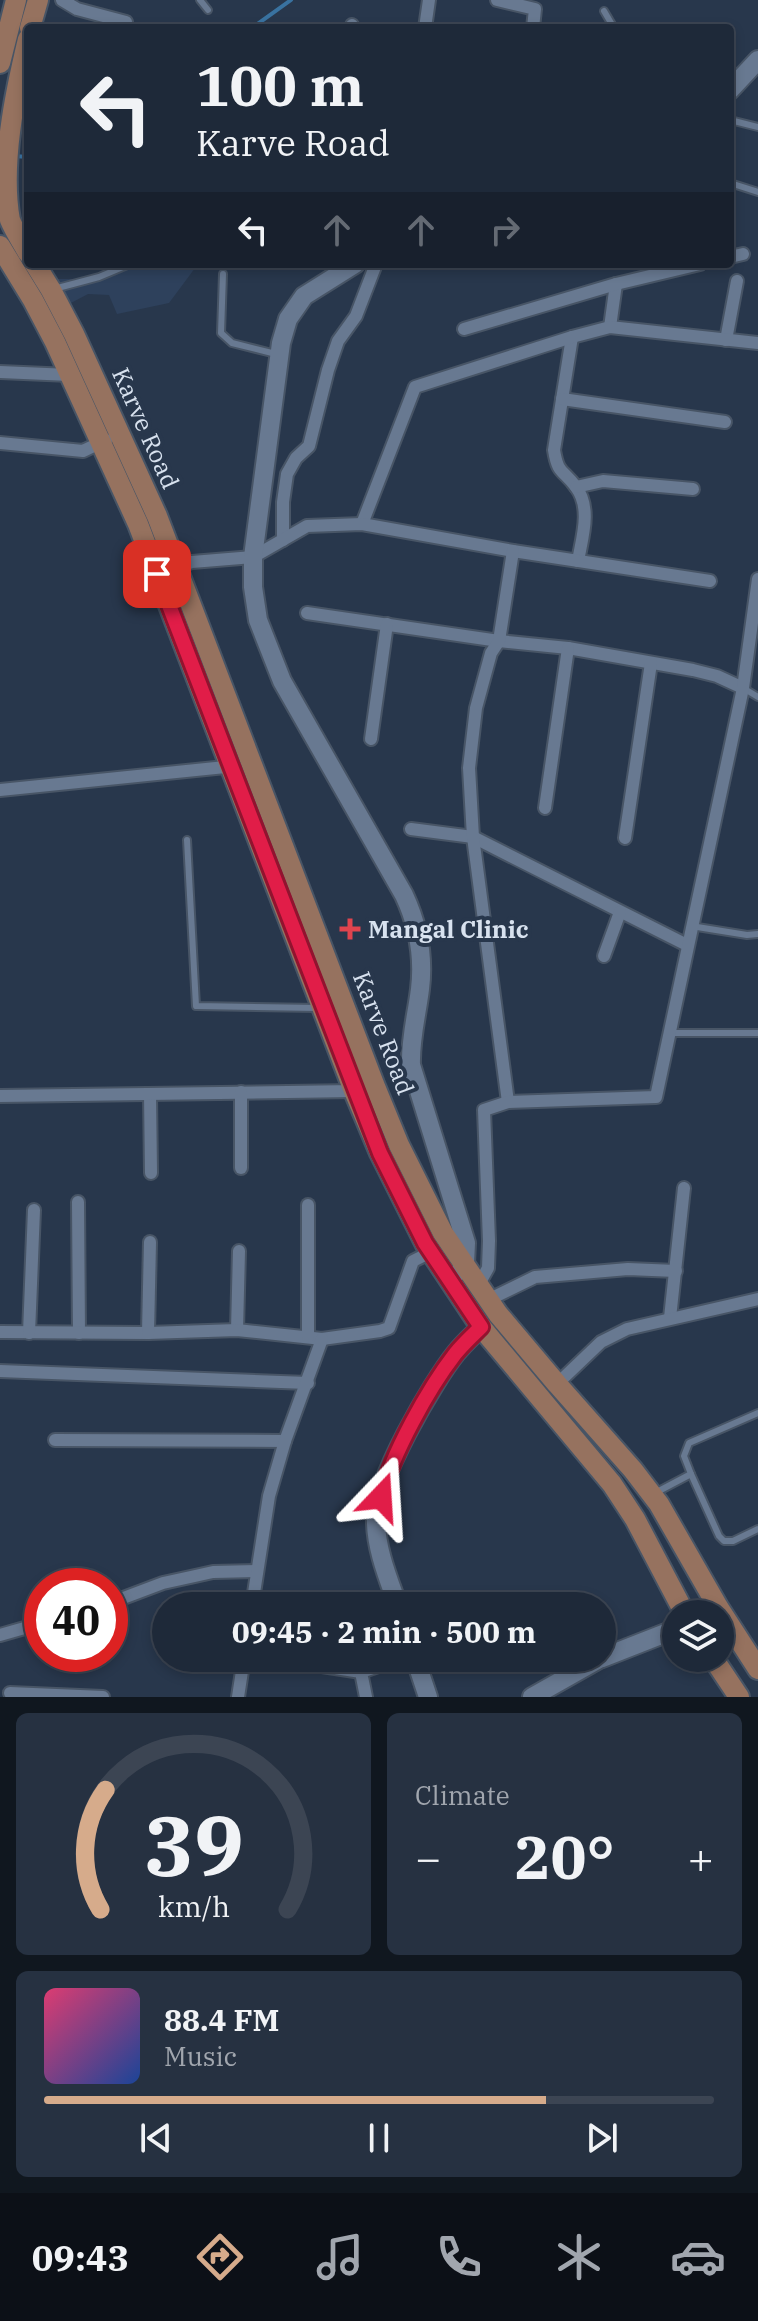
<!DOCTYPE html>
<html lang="en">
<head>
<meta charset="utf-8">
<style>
  :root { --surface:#1e2939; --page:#263141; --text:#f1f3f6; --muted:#a1a6ae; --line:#3c4553; --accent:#d6ab8b }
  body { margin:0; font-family:"IBM Plex Serif",serif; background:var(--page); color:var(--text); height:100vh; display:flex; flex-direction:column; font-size:30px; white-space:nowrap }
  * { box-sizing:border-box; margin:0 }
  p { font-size:26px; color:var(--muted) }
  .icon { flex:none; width:44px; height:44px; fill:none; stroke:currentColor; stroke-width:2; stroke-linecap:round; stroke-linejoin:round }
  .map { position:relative; height:1697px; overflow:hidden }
  .sheet { display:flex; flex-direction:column; gap:16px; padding:16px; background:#10171f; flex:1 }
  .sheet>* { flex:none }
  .hud { position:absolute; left:24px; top:24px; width:710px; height:244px; border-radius:8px; box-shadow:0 4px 12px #0003,0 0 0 2px var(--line); background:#1e2939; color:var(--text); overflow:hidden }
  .fabs { position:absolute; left:662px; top:1600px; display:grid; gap:16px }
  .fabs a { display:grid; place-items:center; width:72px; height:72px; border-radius:50%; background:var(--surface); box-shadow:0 4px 12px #0003,0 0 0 2px var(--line); font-size:40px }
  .speed { position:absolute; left:24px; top:1568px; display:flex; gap:16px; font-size:40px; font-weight:700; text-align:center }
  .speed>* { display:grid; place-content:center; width:104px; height:104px; border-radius:50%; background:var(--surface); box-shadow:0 4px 12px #0003,0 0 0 2px var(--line); line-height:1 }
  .speed .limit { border:12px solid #d22; background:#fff; color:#111 }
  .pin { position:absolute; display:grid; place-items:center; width:68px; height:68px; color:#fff; margin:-34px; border-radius:16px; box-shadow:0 4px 12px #0006 }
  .me { position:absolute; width:88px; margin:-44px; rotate:20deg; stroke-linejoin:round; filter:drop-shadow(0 0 6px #0008) }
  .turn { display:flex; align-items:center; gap:28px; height:168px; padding:0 40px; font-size:36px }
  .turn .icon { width:104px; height:104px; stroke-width:2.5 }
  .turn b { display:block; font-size:56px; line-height:68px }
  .lanes { display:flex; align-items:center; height:76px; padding:0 40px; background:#0003; justify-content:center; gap:40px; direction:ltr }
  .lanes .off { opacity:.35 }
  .big { font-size:60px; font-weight:700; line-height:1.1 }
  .sheet .tile { flex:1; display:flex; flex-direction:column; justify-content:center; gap:12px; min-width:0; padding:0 28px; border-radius:12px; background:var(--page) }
  .sheet .dial { align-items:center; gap:0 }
  .dial svg { height:208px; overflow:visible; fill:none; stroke:var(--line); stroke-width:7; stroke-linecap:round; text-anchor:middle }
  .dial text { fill:var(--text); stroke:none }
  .song { display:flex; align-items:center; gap:24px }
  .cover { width:96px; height:96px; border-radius:12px; background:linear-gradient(135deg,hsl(340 70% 55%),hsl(220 70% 35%)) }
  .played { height:8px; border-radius:4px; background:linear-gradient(90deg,var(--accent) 75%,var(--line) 75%) }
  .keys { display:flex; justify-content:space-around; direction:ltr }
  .heat { display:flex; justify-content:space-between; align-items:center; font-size:44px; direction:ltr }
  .sheet .tiles { flex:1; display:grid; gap:16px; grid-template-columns:1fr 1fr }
  .tile:last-child { grid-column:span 2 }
  .trip { position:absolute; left:152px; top:1592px; width:464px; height:80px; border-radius:40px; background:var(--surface); box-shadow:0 4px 12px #0003,0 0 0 2px var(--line); font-weight:700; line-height:80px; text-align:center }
  .menu { display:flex; height:128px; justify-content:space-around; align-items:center; background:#0c1017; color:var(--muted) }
  .menu .icon { width:56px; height:56px }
  .menu .selected { color:var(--accent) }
  .menu b { font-size:36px; color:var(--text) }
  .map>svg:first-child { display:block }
  .built { fill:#2e415c }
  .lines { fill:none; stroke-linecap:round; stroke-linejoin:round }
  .stream { stroke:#3972a0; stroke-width:4 }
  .lane-casing { stroke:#485566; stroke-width:10 }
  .street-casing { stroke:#485566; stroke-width:16 }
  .secondary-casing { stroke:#485566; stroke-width:22 }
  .primary-casing { stroke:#485566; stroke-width:24 }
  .lane { stroke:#687991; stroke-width:6 }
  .street { stroke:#687991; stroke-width:12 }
  .secondary { stroke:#687991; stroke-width:18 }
  .primary { stroke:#96725f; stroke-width:20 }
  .route-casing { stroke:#92132f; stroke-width:20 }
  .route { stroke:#e11d48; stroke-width:14 }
  .health-dot { fill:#e0444e; stroke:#28374c; stroke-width:3 }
  .labels { text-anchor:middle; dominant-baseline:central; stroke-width:8; stroke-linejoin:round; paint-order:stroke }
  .street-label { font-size:24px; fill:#d8e2ef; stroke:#28374c }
  .poi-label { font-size:24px; font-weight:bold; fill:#d8e2ef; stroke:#28374c; text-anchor:start }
</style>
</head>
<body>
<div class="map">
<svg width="758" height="1697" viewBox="0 0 758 1697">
  <rect width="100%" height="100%" fill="#28374c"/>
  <polygon class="built" points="114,264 198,264 169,303 117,314 109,295 88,294 69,304 54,279 84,279 113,268"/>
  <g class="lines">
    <g class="stream">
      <polyline points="252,28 291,0"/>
      <polyline points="14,156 28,157"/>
    </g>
    <g class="lane-casing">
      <g id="lane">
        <polyline points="200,0 208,10"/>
        <polyline points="604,11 614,28"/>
        <polyline points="730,120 758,127"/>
        <polyline points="730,183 758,192"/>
        <polyline points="223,274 221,333 232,343 276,354"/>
        <polyline points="54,289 99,277 130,264"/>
        <polyline points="743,688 758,697"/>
        <polyline points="187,840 196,1006 318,1008"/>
        <polyline points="691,926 747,935 758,934"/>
        <polyline points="668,1033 758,1033"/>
        <polyline points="691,1474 684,1456 689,1443 758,1413"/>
        <polyline points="655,1493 691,1474 719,1536 724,1541 733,1541 758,1529"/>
      </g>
    </g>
    <g class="street-casing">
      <g id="street">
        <polyline points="62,0 77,9 126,22"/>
        <polyline points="497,0 535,9 533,28"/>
        <polyline points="351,28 352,25"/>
        <polyline points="425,28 429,0"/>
        <polyline points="730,257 743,254"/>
        <polyline points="610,327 616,284"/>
        <polyline points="464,329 616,284 700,264"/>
        <path d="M572,337L554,450C558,475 563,469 576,487C592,508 582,538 578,561"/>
        <polyline points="726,340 737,281"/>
        <polyline points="0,372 70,375"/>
        <polyline points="562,399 725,422"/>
        <polyline points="0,443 83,451 106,440"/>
        <polyline points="576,487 603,481 693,489"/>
        <polyline points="362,524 415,387 572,337 610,327 758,343"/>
        <polyline points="283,540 283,502 287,474 296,458 309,446 328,370 338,341 356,316 376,264"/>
        <polyline points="171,569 192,562 253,557 307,526 362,524 513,551 710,581"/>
        <polyline points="307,613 499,641 568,648 693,670 717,676 743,688"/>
        <polyline points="371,739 387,624"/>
        <polyline points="0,790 235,766"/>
        <polyline points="545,808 568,648"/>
        <polyline points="411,829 473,837 687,945"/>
        <polyline points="625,838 651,663"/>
        <polyline points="604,956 620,912"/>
        <polyline points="150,1094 151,1173"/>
        <polyline points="0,1096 354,1091 374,1084"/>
        <polyline points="508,1102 473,837 469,768 476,708 491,653 499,641 513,551"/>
        <polyline points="241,1168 241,1092"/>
        <polyline points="78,1202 79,1333"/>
        <polyline points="479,1284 488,1268 489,1241 484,1110 508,1102 656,1097 743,688 758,579"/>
        <polyline points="490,1299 535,1277 628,1269 676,1271"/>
        <polyline points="670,1318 684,1188"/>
        <polyline points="237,1330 239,1251"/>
        <polyline points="0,1332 148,1333 237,1330 322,1339 380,1331 389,1328 413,1261 431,1252"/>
        <polyline points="29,1333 34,1210"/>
        <polyline points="148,1333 150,1242"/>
        <polyline points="308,1337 308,1205"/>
        <polyline points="0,1371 308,1383"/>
        <polyline points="557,1384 601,1342 627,1329 758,1299"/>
        <polyline points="55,1440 285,1441"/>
        <polyline points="110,1603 163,1583 195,1576 213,1572 257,1571"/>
        <polyline points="252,1606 269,1496 285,1441 322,1339"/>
        <polyline points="0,1635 42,1623"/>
        <polyline points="322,1666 361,1672"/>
        <polyline points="10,1693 103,1697"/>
        <polyline points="238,1697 244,1658"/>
        <polyline points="366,1697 361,1672 402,1658"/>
      </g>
    </g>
    <g class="secondary-casing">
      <g id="secondary">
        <polyline points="730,90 758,60"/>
        <path d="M355,264L304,296L288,319L281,343L253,557V587L258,620L282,681L404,895C418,925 424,956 420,989C417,1014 410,1039 411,1065L466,1243L465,1263L460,1271"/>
        <path d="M398,1606C388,1578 375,1547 376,1517C376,1480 432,1383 456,1353C463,1344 473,1335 481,1327"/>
        <polyline points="415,1658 428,1697"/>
        <polyline points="602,1658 676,1629"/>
        <polyline points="532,1697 601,1658"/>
      </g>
    </g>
    <g class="primary-casing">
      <g id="primary">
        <polyline points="30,28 38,0"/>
        <path d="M28,39C15,93 0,165 10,220C15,232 22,242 28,253"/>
        <polyline points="0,63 16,0"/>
        <polyline points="0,246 33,300 55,342 138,524 354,1091 380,1153 425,1243 481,1327 612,1484 635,1519 685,1614"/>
        <polyline points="35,264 51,290 74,334 157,516 374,1084 399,1145 443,1233 498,1314 557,1384 633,1470 659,1504 718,1607 758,1669"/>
        <polyline points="713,1658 739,1697"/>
      </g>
    </g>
    <use href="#lane" class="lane"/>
    <use href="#street" class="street"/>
    <use href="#secondary" class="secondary"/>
    <use href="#primary" class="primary"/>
  </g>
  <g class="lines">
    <g class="route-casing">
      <path id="route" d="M157,574L380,1153L425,1243L481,1327C473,1335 463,1344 455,1354C428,1389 392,1454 381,1497"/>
    </g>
    <use href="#route" class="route"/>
  </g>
  <path class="health-dot" d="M346 917h8v8h8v8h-8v8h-8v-8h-8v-8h8z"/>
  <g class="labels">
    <g class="street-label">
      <text transform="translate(146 428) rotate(66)">Karve Road</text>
      <text transform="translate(384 1033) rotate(69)">Karve Road</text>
    </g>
    <g class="poi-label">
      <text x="368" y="929">Mangal Clinic</text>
    </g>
  </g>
</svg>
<div class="fabs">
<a><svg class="icon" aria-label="layers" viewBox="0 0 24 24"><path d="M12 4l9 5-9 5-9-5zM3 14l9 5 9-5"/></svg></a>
</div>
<div class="speed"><div class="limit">40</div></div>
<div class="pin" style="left:157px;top:574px;background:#d93025"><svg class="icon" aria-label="arrive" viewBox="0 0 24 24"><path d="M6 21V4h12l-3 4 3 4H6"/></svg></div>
<svg class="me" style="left:381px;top:1497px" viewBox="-20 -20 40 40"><path d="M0-17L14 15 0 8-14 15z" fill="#e11d48" stroke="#fff" stroke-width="4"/></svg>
<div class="trip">09:45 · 2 min · 500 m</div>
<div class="hud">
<div class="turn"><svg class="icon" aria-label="left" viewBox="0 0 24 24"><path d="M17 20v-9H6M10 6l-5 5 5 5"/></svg><div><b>100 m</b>Karve Road</div></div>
<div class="lanes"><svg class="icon" aria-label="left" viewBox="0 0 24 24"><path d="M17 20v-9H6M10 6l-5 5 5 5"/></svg><svg class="icon off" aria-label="ahead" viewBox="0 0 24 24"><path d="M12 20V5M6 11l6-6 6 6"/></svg><svg class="icon off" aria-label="ahead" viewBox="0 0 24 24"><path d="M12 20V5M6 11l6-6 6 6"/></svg><svg class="icon off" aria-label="right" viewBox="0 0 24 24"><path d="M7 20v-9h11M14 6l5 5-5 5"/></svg></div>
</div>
</div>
<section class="sheet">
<div class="tiles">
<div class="tile dial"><svg viewBox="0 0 100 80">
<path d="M14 69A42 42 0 1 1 86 69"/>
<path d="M14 69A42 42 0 0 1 16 23" stroke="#d6ab8b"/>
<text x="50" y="56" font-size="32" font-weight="700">39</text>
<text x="50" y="72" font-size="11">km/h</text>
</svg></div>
<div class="tile"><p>Climate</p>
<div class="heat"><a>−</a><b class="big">20°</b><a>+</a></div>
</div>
<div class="tile">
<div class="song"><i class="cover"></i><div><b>88.4 FM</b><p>Music</p></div></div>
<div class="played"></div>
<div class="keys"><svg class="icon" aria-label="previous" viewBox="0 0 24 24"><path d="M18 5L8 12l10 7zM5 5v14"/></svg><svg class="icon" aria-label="pause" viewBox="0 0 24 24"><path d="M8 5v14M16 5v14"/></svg><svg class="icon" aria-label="next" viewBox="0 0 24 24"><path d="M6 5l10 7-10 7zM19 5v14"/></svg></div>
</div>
</div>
</section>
<nav class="menu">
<b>09:43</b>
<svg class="icon selected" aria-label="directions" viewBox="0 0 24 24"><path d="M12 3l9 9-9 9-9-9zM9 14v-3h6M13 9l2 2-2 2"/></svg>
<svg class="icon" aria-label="music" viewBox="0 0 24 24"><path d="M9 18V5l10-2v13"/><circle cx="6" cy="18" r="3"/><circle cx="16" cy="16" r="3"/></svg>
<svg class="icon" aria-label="phone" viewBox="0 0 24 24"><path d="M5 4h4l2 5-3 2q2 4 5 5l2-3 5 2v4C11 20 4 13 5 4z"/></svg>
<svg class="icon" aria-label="climate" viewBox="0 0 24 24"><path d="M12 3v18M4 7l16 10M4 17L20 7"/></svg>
<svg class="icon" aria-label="car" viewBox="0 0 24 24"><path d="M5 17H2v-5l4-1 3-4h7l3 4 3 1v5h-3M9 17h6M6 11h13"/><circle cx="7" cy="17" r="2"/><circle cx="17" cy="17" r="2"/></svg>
</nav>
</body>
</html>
